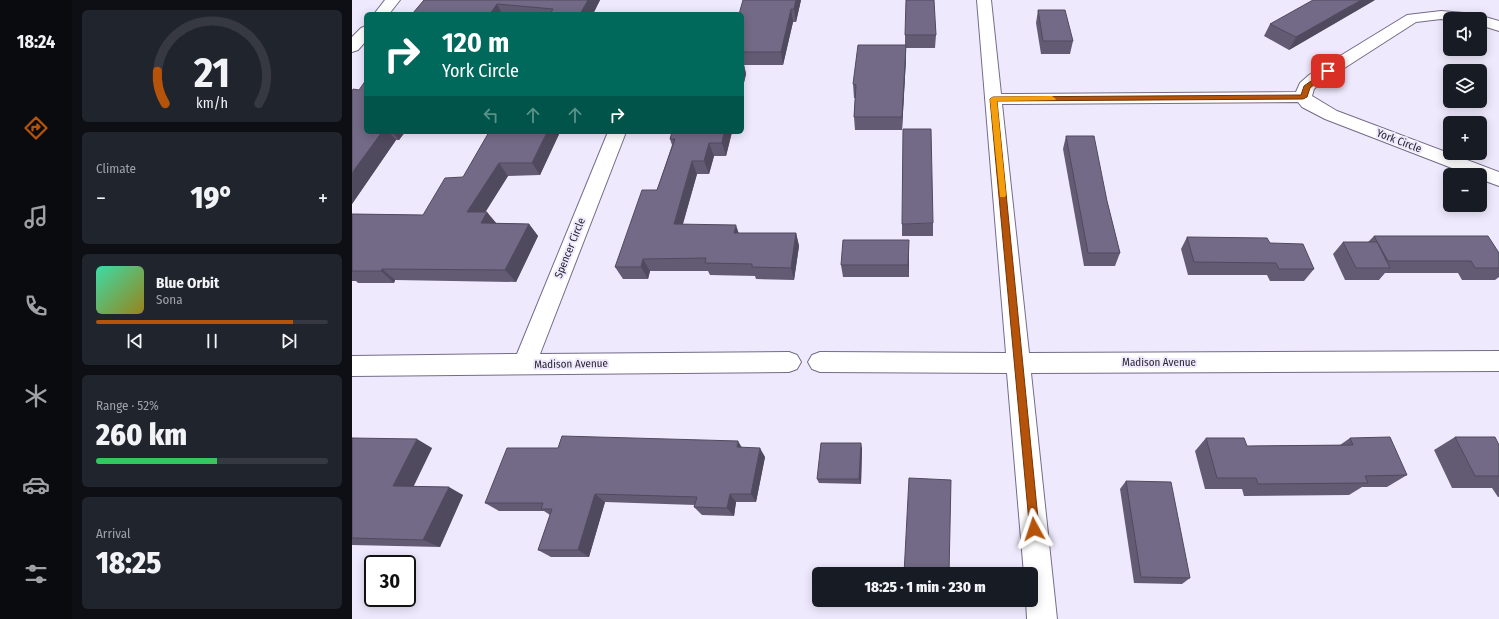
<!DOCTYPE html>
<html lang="en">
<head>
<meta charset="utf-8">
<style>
  :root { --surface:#171b24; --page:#20242c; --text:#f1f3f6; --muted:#9ea1a6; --line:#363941; --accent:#b45309 }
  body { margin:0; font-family:"Fira Sans Condensed",sans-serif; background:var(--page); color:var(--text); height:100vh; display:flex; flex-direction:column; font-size:15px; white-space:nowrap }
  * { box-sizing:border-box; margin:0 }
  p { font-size:13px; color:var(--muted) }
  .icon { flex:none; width:22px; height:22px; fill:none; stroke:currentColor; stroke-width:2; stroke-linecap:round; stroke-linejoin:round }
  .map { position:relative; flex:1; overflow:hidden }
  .sheet { display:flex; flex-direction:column; gap:10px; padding:10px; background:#0d0f14; width:280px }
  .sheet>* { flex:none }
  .guide { position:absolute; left:12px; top:12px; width:380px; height:122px; border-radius:6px; box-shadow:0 2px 10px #0003; background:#00695c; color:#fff; overflow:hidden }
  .fabs { position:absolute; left:1091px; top:12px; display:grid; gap:8px }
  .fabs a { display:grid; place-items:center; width:44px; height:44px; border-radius:6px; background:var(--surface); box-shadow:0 2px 10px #0003; font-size:20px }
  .speed { position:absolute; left:12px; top:555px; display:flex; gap:8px; font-size:20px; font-weight:700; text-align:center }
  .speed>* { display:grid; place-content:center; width:52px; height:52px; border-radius:50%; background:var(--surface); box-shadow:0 2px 10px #0003; line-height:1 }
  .speed .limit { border:2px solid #111; border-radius:6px; background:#fff; color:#111 }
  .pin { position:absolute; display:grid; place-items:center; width:34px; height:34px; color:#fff; margin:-17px; border-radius:8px; box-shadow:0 2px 6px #0006 }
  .me { position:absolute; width:44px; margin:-22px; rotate:355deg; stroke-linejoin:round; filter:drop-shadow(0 0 3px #0008) }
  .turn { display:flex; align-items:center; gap:14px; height:84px; padding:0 12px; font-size:18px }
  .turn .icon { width:52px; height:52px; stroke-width:2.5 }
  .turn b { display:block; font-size:28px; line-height:34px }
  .lanes { display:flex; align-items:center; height:38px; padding:0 12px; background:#0003; justify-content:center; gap:20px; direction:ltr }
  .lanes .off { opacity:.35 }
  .big { font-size:30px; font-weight:800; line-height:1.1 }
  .sheet .tile { flex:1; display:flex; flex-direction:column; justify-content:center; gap:6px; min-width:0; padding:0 14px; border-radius:6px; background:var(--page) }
  .sheet .dial { align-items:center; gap:0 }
  .dial svg { height:104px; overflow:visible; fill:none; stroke:var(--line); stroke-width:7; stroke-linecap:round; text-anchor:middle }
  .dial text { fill:var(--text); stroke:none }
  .song { display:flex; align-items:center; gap:12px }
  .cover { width:48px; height:48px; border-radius:6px; background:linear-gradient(135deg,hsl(160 70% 55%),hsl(50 70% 35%)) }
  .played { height:4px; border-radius:2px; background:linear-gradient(90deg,var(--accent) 85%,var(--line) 85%) }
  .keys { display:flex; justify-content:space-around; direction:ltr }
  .heat { display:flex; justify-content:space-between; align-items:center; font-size:22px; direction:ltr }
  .charge { height:6px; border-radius:3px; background:linear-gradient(90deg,#34c759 52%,var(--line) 0) }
  .trip { position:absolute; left:460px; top:567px; width:226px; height:40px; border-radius:6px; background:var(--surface); box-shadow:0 2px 10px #0003; font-weight:800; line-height:40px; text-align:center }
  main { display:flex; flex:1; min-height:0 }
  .tabs { display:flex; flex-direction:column; width:72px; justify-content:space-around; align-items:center; background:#090b0e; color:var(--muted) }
  .tabs .icon { width:28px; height:28px }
  .tabs .selected { color:var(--accent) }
  .tabs b { font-size:18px; color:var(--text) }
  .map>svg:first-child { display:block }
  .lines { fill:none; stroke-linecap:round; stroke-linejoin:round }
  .minor-casing { stroke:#746c88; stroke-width:2 }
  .minor { fill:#fff; fill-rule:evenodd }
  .wall { fill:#635b74 }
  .shaded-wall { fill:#504a5e }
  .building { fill:#736a87; stroke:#504a5e }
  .route { fill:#b45309; stroke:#753606 }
  .slow { fill:#f59e0b }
  .labels { text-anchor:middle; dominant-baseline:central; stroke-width:4; stroke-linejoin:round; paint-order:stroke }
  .street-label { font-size:11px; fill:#282430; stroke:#efe9fd }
</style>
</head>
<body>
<main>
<nav class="tabs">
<b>18:24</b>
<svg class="icon selected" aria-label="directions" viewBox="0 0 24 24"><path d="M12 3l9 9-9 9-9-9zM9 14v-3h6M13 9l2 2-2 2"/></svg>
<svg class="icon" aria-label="music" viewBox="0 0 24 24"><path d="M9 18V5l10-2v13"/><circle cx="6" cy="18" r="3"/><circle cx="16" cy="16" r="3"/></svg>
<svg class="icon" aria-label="phone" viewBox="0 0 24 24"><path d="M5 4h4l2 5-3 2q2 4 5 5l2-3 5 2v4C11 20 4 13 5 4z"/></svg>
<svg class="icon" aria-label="climate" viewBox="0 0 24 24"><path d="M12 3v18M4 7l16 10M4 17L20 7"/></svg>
<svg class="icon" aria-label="car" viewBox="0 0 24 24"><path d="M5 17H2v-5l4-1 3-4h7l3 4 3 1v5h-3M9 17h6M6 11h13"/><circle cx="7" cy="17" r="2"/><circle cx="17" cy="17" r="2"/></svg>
<svg class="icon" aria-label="filters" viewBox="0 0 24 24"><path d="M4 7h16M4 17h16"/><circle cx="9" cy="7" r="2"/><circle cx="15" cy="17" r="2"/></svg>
</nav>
<section class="sheet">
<div class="tile dial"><svg viewBox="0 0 100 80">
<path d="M14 69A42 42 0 1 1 86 69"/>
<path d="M14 69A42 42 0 0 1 8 44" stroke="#b45309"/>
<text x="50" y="56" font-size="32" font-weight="700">21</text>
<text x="50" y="72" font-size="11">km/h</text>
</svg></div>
<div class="tile"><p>Climate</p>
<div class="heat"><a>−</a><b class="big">19°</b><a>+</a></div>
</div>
<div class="tile">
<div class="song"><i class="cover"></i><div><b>Blue Orbit</b><p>Sona</p></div></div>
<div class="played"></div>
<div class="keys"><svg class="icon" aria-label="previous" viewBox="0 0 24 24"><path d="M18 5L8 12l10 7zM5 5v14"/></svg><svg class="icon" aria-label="pause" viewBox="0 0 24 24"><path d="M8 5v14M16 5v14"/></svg><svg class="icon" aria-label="next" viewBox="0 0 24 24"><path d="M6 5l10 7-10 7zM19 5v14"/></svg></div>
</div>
<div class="tile"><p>Range · 52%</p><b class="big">260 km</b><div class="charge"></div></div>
<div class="tile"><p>Arrival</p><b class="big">18:25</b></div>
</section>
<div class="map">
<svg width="1147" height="619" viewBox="0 0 1147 619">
  <rect width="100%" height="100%" fill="#efe9fd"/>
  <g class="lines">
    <g class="minor-casing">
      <g id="minor">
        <polygon points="33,0 48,0 37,14 22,14"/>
        <polygon points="625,0 639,0 649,94 944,92 948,83 957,75 1055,15 1089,11 1123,14 1147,21 1147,31 1128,25 1128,19 1098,19 1098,21 1089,19 1064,22 969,83 962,89 960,96 985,111 1147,172 1147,186 1128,179 1128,175 1118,175 973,119 950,107 946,102 650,104 677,353 1147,351 1147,371 679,373 705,619 675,619 674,600 679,600 679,574 672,574 655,373 468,372 460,369 456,362 460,355 468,352 654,353"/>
        <polygon points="14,26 14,41 6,50 0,52 0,37 9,28"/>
        <polygon points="256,132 274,132 188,354 437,352 445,355 449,362 445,369 437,372 0,376 0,356 165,354"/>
      </g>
    </g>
    <use href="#minor" class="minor"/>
  </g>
  <g class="wall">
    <polygon points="72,0 248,0 241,14 62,14 61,13"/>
    <polygon points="449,0 444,22 441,22 431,65 392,65 394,74 390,91 390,14"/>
    <polygon points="1023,0 937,50 912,36 918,24"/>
    <polygon points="686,10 721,41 718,54 689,54 684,23"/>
    <polygon points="553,35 584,35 583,48 554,48 554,58 550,130 503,130 502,117 503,98 502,98 501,84 553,45"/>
    <polygon points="7,90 14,132 53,132 47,140 44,140 0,204"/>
    <polygon points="208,132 188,175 156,176 133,212 144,223 177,224 186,236 164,282 43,280 42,283 6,283 4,281 0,281 0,214 71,215 111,177"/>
    <polygon points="320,132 380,132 374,156 362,156 357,174 345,174 331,224 387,233 444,233 447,246 442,280 404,279 403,276 358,275 356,271 298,271 296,279 271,279 263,267 305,190 320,145 318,139"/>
    <polygon points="714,136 755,201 768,253 763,266 732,266 711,149"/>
    <polygon points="581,223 581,236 550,236 550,224"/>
    <polygon points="1022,236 1147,253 1147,277 1143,280 1110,280 1106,273 1033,273 1027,280 993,280 981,254 991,242 1016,242"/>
    <polygon points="835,237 918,243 962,269 952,281 918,281 915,275 836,275 829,249"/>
    <polygon points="557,253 557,277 491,277 489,265"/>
    <polygon points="1103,437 1147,445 1147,497 1146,497 1140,488 1100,488 1082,450"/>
    <polygon points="0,438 80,448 61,486 111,495 88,547 0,545"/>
    <polygon points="854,438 895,446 988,445 998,438 1055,475 1035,487 1010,487 997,495 892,496 890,489 853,489 843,451"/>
    <polygon points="390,448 413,457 404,502 384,502 382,516 350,515 342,507 343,505 253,502 237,557 199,557 186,550 198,515 192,511 147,511 133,503"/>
    <polygon points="510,448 509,484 467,483 465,479"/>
    <polygon points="774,481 838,578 830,584 782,583 768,489"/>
  </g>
  <g class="shaded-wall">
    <polygon points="236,0 248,0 241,14 228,14"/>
    <polygon points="444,0 449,0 444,22 442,9"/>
    <polygon points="1009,0 1023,0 937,50 944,37"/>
    <polygon points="145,4 150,14 138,14"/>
    <polygon points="439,9 441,22 431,65 429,52"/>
    <polygon points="554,45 554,58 550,130 550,117"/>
    <polygon points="391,60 394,74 390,91 390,64"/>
    <polygon points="30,132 37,132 44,140 0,204 0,173"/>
    <polygon points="40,132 53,132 47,140"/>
    <polygon points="195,132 208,132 188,175 180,163"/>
    <polygon points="372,132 380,132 374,156 370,143"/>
    <polygon points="357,143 362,156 357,174 352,161"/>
    <polygon points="340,161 345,174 327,237 322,224"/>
    <polygon points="147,163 156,176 126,224 115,212"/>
    <polygon points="135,212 145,224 129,223"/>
    <polygon points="177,224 186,236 164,282 153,270"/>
    <polygon points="384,225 388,237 382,233"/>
    <polygon points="444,233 447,246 442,280 439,268"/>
    <polygon points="557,240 557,277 556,265"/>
    <polygon points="291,259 298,271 296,279 289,267"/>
    <polygon points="30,269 43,280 42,283 29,271"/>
    <polygon points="65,439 80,448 58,494 41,486"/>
    <polygon points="386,441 392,451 385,447"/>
    <polygon points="509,443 510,448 509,484 507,479"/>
    <polygon points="408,448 413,457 404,502 399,494"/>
    <polygon points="97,487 111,495 88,547 71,540"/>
    <polygon points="243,494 253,502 237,557 226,550"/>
    <polygon points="378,494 384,502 382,516 375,508"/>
  </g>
  <g class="building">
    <polygon points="72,0 236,0 228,14 198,14 201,9 145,4 138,14 67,14 68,13 61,13"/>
    <polygon points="391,0 444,0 442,9 439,9 429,52 390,52 390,14 387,14"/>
    <polygon points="554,0 582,0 584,35 553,35"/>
    <polygon points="961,0 1009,0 944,37 918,24"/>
    <polygon points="686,10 713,10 721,41 691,41"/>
    <polygon points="506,45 554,45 550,117 502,117 504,85 501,84"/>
    <polygon points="14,80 14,132 30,132 0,173 0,91 1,89 7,90"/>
    <polygon points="551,129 579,129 581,223 550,224"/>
    <polygon points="137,132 195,132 180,163 147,163 115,212 135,212 129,223 177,224 153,270 30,269 29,271 0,271 0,214 71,215 93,178 111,177"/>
    <polygon points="320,132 372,132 370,143 357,143 352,161 340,161 322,224 384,225 382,233 444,233 439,268 400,267 400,264 353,263 354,258 291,259 289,267 263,267 290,190 305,190 323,139 318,139"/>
    <polygon points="714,136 742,136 755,201 768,253 736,253"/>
    <polygon points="1022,236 1136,236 1147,253 1147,268 1123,268 1119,261 1036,261"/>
    <polygon points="835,237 915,238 918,243 951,244 962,269 927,269 924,263 842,262"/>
    <polygon points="491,240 557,240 556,265 489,265"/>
    <polygon points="991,242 1025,242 1038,268 1004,268"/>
    <polygon points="210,436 386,441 385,447 408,448 399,494 378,494 375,508 342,507 345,497 243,494 226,550 186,550 200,509 189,509 191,503 133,503 155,448 206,448"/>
    <polygon points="1038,437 1055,475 1013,476 1016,483 906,484 904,478 865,478 854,438 892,438 895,446 1001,445 998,438"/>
    <polygon points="1103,437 1143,437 1147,445 1147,476 1123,476"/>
    <polygon points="0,438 65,439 41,486 97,487 71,540 0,538"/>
    <polygon points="469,443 509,443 507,479 465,479"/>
    <polygon points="557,478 599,480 597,574 552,574"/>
    <polygon points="774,481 819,482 838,578 789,577"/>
  </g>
  <polygon class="route" points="976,69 978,70 978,72 958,88 955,97 951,99 645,101 687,529 686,533 682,534 678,533 638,99 641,97 949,95 952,86"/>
  <polygon class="slow" points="700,96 704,99 703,100 645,101 654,195 653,197 648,197 638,99 641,97"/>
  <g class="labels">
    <g class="street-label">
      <text transform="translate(1047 141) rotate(21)">York Circle</text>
      <text transform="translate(218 248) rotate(-68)">Spencer Circle</text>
      <text x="807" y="362">Madison Avenue</text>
      <text transform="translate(219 364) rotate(-1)">Madison Avenue</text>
    </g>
  </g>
</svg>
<div class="fabs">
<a><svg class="icon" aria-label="sound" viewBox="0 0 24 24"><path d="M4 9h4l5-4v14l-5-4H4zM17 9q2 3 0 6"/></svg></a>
<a><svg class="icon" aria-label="layers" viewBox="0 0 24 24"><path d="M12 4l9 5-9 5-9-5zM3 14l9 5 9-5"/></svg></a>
<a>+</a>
<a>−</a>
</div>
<div class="speed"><div class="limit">30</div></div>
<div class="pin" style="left:976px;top:71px;background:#d93025"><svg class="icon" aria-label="arrive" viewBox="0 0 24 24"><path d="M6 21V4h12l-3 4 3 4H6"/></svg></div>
<svg class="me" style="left:682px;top:529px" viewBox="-20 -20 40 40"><path d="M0-17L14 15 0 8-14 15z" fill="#b45309" stroke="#fff" stroke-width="4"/></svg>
<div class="trip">18:25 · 1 min · 230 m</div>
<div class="guide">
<div class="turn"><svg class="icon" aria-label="right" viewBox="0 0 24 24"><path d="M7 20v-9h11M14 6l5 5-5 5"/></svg><div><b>120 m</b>York Circle</div></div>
<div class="lanes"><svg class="icon off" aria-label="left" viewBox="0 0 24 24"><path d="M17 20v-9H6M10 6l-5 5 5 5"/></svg><svg class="icon off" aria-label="ahead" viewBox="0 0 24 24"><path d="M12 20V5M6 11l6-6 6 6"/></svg><svg class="icon off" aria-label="ahead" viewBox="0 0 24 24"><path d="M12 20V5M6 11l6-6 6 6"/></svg><svg class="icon" aria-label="right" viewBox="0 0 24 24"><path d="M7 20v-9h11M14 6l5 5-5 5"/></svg></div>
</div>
</div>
</main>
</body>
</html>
